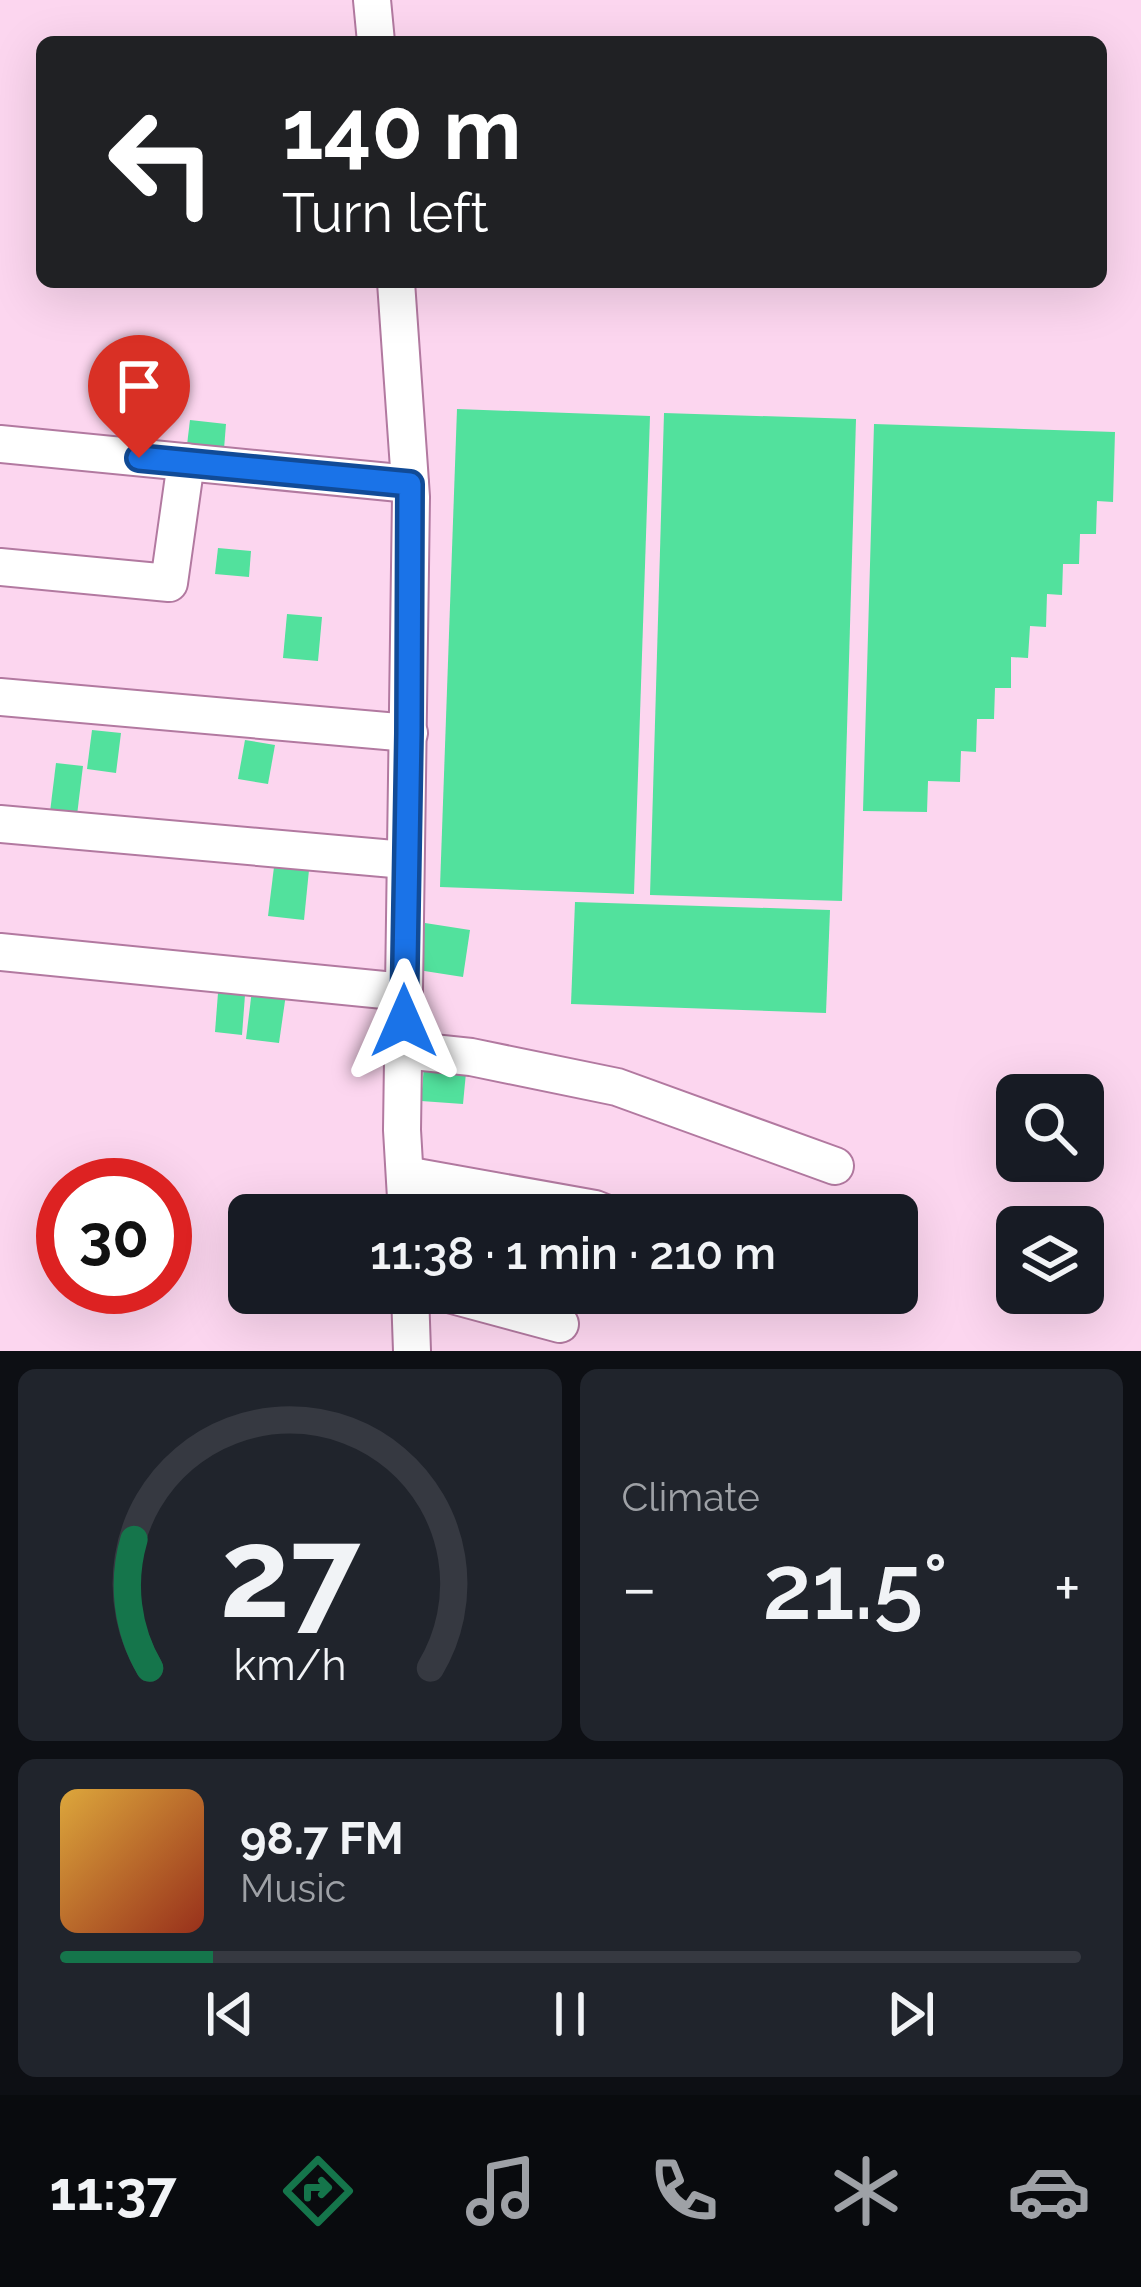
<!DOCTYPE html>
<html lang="en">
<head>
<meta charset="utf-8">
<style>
  :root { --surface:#171b24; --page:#20242c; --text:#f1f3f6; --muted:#9ea1a6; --line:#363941; --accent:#15754b }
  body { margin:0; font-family:Raleway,sans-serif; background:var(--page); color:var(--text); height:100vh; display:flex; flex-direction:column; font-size:45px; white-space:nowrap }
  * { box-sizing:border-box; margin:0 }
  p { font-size:39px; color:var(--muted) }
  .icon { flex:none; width:66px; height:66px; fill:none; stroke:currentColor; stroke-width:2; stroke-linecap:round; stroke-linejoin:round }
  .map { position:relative; height:1351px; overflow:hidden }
  .panel { display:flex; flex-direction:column; gap:18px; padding:18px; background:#0d0f14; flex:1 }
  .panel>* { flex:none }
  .banner { position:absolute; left:36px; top:36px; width:1071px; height:252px; border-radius:18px; box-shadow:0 12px 48px #0002; background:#202124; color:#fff; overflow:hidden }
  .buttons { position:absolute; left:996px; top:1074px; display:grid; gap:24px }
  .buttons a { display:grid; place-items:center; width:108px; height:108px; border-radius:18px; background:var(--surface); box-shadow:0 12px 48px #0002; font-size:60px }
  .speed { position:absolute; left:36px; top:1158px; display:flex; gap:24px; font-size:60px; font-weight:700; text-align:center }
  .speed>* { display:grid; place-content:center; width:156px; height:156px; border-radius:50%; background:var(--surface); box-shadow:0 12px 48px #0002; line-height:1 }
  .speed .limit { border:18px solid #d22; background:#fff; color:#111 }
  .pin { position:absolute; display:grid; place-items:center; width:102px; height:102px; color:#fff; margin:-123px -51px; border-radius:50% 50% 50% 0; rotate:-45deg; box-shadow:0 0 12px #0007 }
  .pin .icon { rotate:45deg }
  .me { position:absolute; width:132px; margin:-66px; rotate:0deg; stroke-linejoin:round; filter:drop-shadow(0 0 9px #0008) }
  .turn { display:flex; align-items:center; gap:42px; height:252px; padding:0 48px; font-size:54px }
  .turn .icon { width:156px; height:156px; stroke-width:2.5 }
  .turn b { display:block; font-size:84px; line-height:102px }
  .big { font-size:90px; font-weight:600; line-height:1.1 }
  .panel .widget { flex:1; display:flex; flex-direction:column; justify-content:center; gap:18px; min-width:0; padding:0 42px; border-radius:18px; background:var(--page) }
  .panel .dial { align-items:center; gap:0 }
  .dial svg { height:312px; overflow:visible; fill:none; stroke:var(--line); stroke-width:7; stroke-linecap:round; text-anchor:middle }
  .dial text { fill:var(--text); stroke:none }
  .song { display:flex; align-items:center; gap:36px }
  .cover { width:144px; height:144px; border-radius:18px; background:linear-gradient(135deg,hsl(40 70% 55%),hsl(10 70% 35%)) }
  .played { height:12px; border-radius:6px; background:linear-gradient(90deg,var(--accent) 15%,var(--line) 15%) }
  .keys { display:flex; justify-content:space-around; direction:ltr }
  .heat { display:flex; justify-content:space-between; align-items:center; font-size:66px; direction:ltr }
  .panel .tiles { flex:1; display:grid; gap:18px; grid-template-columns:1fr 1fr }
  .widget:last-child { grid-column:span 2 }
  .trip { position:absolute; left:228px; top:1194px; width:690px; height:120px; border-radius:18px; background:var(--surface); box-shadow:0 12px 48px #0002; font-weight:600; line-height:120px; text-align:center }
  .tabs { display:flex; height:192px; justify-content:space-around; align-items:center; background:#090b0e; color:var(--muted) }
  .tabs .icon { width:84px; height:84px }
  .tabs .selected { color:var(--accent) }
  .tabs b { font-size:54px; color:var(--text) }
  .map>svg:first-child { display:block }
  .building { fill:#52e19d }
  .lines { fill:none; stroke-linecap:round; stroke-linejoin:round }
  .minor-casing { stroke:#b279a0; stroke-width:40 }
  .minor { stroke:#fff; stroke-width:36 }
  .route-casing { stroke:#114b97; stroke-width:30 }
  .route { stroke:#1a73e8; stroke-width:21 }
</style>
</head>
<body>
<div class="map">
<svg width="1141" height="1351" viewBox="0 0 1141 1351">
  <rect width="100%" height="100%" fill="#fcd6ef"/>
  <g class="building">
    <polygon points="457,409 650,416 634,894 440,887"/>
    <polygon points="664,413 856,419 842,901 650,895"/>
    <polygon points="190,420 226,424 224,449 187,445"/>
    <polygon points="874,424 1115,432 1113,502 1097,501 1096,534 1080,534 1079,564 1063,564 1062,595 1047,594 1046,627 1030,626 1028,658 1011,657 1011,688 995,688 994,719 977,719 976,752 961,751 960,782 928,781 927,812 863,811"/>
    <polygon points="218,548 251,551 249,577 215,574"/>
    <polygon points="287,614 322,617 318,661 283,658"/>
    <polygon points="92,730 121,733 116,773 87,769"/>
    <polygon points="245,740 275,745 268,784 238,779"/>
    <polygon points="56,763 83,766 77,815 50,812"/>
    <polygon points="274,867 309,870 304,920 268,916"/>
    <polygon points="575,902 830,910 826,1013 571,1004"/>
    <polygon points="425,923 470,930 463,977 418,970"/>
    <polygon points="252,990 286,994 279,1043 246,1039"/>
    <polygon points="218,993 245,995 242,1035 215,1032"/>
    <polygon points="467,1062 463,1104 421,1101 424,1066"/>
    <polygon points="431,1182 472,1188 467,1215 426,1215"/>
  </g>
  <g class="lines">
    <g class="minor-casing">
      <g id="minor">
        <polyline points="372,0 376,42"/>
        <polyline points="396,282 411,497 402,1130 407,1215"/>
        <polyline points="0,444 410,484"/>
        <polyline points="0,567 169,583 186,462"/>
        <polyline points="0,697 409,733"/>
        <polyline points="0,824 405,860"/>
        <polyline points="0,952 404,992"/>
        <polyline points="404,1050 471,1057 617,1087 835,1166"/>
        <polyline points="405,1175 595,1209 610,1215"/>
        <polyline points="410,1293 412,1351"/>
        <polyline points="445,1293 560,1324"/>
      </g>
    </g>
    <use href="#minor" class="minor"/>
  </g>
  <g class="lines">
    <g class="route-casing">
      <polyline id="route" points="139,458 410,484 409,733 404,1021"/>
    </g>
    <use href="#route" class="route"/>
  </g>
</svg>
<div class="buttons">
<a><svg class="icon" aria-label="search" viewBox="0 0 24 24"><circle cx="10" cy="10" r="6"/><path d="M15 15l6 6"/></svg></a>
<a><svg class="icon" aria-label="layers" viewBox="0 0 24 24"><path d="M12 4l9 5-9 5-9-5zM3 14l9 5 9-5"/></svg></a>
</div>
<div class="speed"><div class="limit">30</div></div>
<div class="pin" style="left:139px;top:458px;background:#d93025"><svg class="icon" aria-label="arrive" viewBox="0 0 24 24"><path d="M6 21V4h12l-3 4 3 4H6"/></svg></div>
<svg class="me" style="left:404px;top:1021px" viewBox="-20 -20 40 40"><path d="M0-17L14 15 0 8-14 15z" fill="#1a73e8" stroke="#fff" stroke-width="4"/></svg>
<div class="trip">11:38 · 1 min · 210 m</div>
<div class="banner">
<div class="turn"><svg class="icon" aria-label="left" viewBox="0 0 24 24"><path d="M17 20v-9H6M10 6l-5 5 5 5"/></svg><div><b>140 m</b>Turn left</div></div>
</div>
</div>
<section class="panel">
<div class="tiles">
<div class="widget dial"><svg viewBox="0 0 100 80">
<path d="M14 69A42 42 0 1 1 86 69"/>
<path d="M14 69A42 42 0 0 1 10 36" stroke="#15754b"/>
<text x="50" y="56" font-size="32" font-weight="700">27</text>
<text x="50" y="72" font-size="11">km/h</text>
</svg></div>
<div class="widget"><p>Climate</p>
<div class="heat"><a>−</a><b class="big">21.5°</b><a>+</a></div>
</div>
<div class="widget">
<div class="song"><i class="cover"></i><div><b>98.7 FM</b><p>Music</p></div></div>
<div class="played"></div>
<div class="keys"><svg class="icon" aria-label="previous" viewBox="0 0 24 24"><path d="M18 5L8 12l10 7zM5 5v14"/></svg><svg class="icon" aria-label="pause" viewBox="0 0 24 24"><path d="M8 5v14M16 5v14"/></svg><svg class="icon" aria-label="next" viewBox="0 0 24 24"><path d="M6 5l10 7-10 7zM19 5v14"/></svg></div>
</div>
</div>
</section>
<nav class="tabs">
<b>11:37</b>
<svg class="icon selected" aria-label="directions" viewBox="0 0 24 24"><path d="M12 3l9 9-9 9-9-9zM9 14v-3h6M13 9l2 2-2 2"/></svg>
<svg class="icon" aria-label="music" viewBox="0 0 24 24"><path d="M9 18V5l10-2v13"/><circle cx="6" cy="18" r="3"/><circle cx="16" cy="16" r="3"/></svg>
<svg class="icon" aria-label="phone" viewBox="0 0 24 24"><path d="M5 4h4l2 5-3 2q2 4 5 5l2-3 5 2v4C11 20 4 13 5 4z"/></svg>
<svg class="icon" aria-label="climate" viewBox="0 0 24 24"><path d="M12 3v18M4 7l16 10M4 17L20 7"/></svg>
<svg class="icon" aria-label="car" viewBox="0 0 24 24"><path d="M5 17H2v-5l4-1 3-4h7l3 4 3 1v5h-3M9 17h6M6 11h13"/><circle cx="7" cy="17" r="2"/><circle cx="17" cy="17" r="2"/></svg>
</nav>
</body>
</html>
